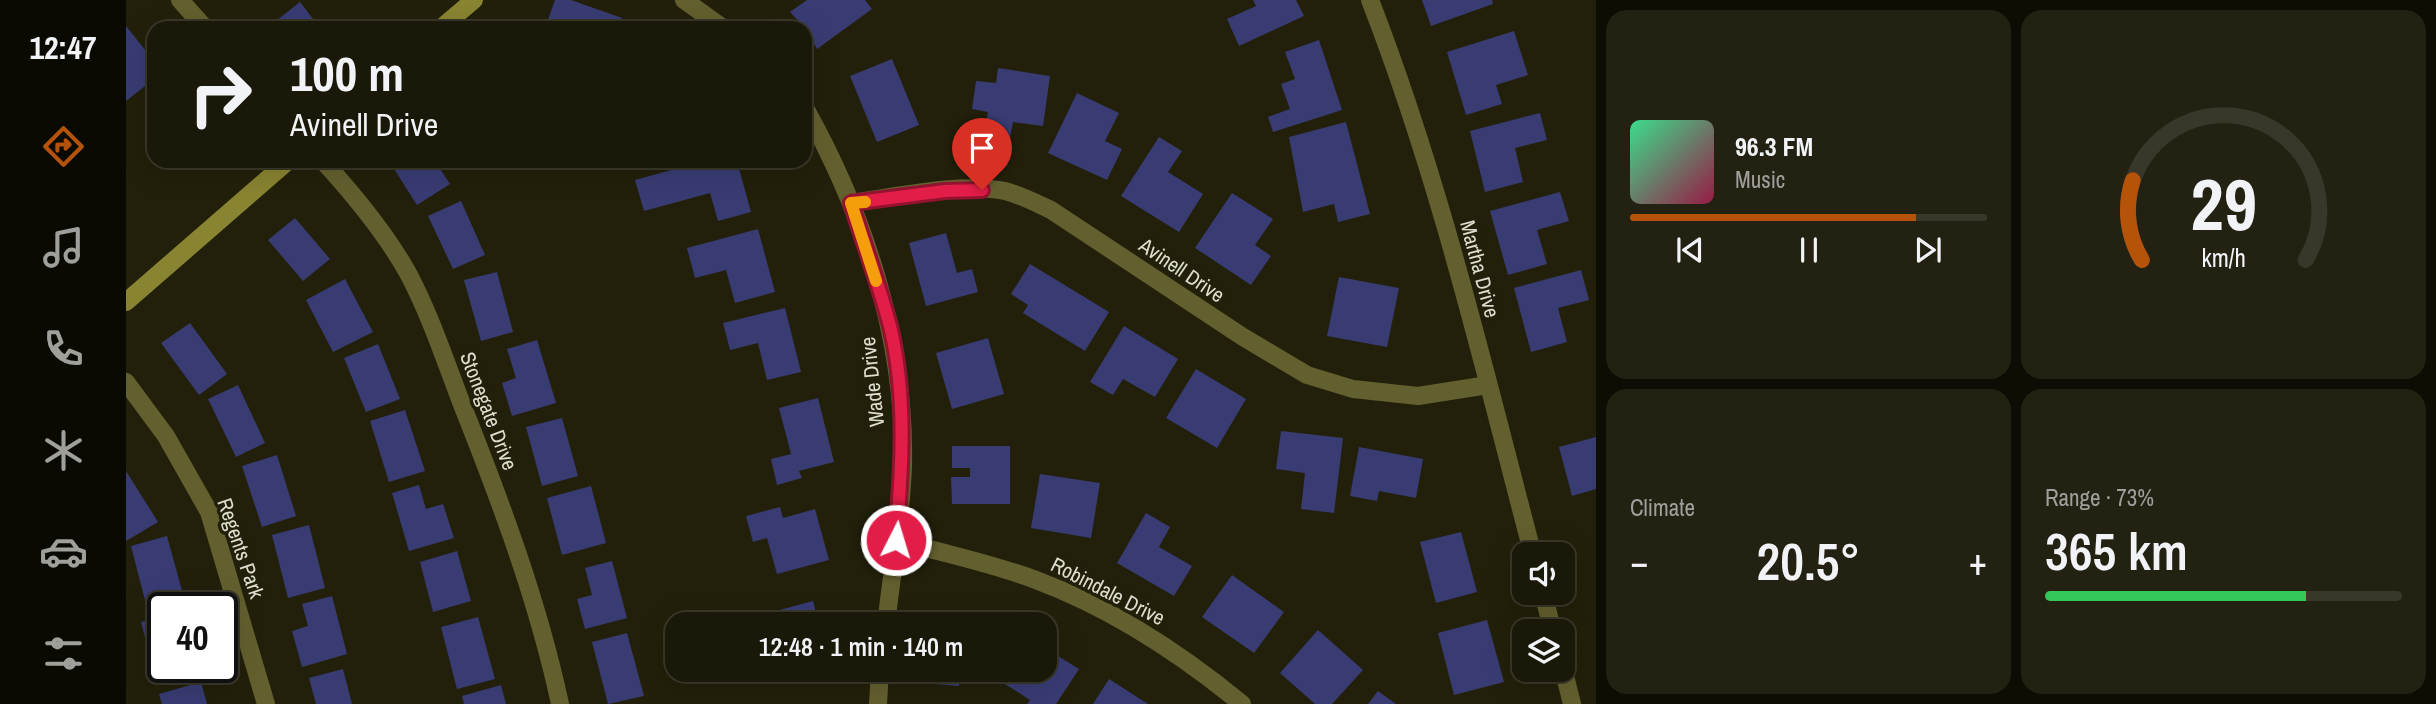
<!DOCTYPE html>
<html lang="en">
<head>
<meta charset="utf-8">
<style>
  :root { --surface:#1a1808; --page:#232112; --text:#f1f3f6; --muted:#9fa09c; --line:#383729; --accent:#b45309 }
  body { margin:0; font-family:"Archivo Narrow",sans-serif; background:var(--page); color:var(--text); height:100vh; display:flex; flex-direction:column; font-size:26px; white-space:nowrap }
  * { box-sizing:border-box; margin:0 }
  p { font-size:23px; color:var(--muted) }
  .icon { flex:none; width:38px; height:38px; fill:none; stroke:currentColor; stroke-width:2; stroke-linecap:round; stroke-linejoin:round }
  .map { position:relative; flex:1; overflow:hidden }
  .panel { display:flex; flex-direction:column; gap:10px; padding:10px; background:#0e0d04; width:840px }
  .panel>* { flex:none }
  .hud { position:absolute; left:21px; top:21px; width:665px; height:147px; border-radius:21px; box-shadow:0 7px 28px #0002,0 0 0 2px var(--line); background:#1a1808; color:var(--text); overflow:hidden }
  .controls { position:absolute; left:1386px; top:542px; display:grid; gap:14px }
  .controls a { display:grid; place-items:center; width:63px; height:63px; border-radius:14px; background:var(--surface); box-shadow:0 7px 28px #0002,0 0 0 2px var(--line); font-size:35px }
  .speed { position:absolute; left:21px; top:592px; display:flex; gap:14px; font-size:35px; font-weight:700; text-align:center }
  .speed>* { display:grid; place-content:center; width:91px; height:91px; border-radius:50%; background:var(--surface); box-shadow:0 7px 28px #0002,0 0 0 2px var(--line); line-height:1 }
  .speed .limit { border:4px solid #111; border-radius:10px; background:#fff; color:#111 }
  .pin { position:absolute; display:grid; place-items:center; width:60px; height:60px; color:#fff; margin:-72px -30px; border-radius:50% 50% 50% 0; rotate:-45deg; box-shadow:0 0 7px #0007 }
  .pin .icon { rotate:45deg }
  .me { position:absolute; width:77px; margin:-38px; rotate:5deg; stroke-linejoin:round; filter:drop-shadow(0 0 5px #0008) }
  .turn { display:flex; align-items:center; gap:24px; height:147px; padding:0 28px; font-size:32px }
  .turn .icon { width:91px; height:91px; stroke-width:2.5 }
  .turn b { display:block; font-size:49px; line-height:60px }
  .big { font-size:52px; font-weight:600; line-height:1.1 }
  .panel .widget { flex:1; display:flex; flex-direction:column; justify-content:center; gap:10px; min-width:0; padding:0 24px; border-radius:21px; background:var(--page) }
  .panel .dial { align-items:center; gap:0 }
  .dial svg { height:182px; overflow:visible; fill:none; stroke:var(--line); stroke-width:7; stroke-linecap:round; text-anchor:middle }
  .dial text { fill:var(--text); stroke:none }
  .song { display:flex; align-items:center; gap:21px }
  .cover { width:84px; height:84px; border-radius:10px; background:linear-gradient(135deg,hsl(150 70% 55%),hsl(340 70% 35%)) }
  .played { height:7px; border-radius:4px; background:linear-gradient(90deg,var(--accent) 80%,var(--line) 80%) }
  .keys { display:flex; justify-content:space-around; direction:ltr }
  .heat { display:flex; justify-content:space-between; align-items:center; font-size:38px; direction:ltr }
  .charge { height:10px; border-radius:5px; background:linear-gradient(90deg,#34c759 73%,var(--line) 0) }
  .panel .tiles { flex:1; display:grid; gap:10px; grid-template-columns:repeat(2,1fr) }
  .trip { position:absolute; left:539px; top:612px; width:392px; height:70px; border-radius:21px; background:var(--surface); box-shadow:0 7px 28px #0002,0 0 0 2px var(--line); font-weight:600; line-height:70px; text-align:center }
  main { display:flex; flex:1; min-height:0 }
  .dock { display:flex; flex-direction:column; width:126px; justify-content:space-around; align-items:center; background:#0a0a03; color:var(--muted) }
  .dock .icon { width:49px; height:49px }
  .dock .current { color:var(--accent) }
  .dock b { font-size:32px; color:var(--text) }
  .map>svg:first-child { display:block }
  .building { fill:#383c73 }
  .lines { fill:none; stroke-linecap:round; stroke-linejoin:round }
  .minor { stroke:#63602f; stroke-width:18 }
  .tertiary { stroke:#63602f; stroke-width:18 }
  .secondary { stroke:#898431; stroke-width:18 }
  .route-casing { stroke:#92132f; stroke-width:18 }
  .route { stroke:#e11d48; stroke-width:12 }
  .slow { stroke:#f59e0b; stroke-width:12 }
  .labels { text-anchor:middle; dominant-baseline:central; stroke-width:7; stroke-linejoin:round; paint-order:stroke }
  .street-label { font-size:21px; fill:#deded0; stroke:#22200a }
</style>
</head>
<body>
<main>
<nav class="dock">
<b>12:47</b>
<svg class="icon current" aria-label="directions" viewBox="0 0 24 24"><path d="M12 3l9 9-9 9-9-9zM9 14v-3h6M13 9l2 2-2 2"/></svg>
<svg class="icon" aria-label="music" viewBox="0 0 24 24"><path d="M9 18V5l10-2v13"/><circle cx="6" cy="18" r="3"/><circle cx="16" cy="16" r="3"/></svg>
<svg class="icon" aria-label="phone" viewBox="0 0 24 24"><path d="M5 4h4l2 5-3 2q2 4 5 5l2-3 5 2v4C11 20 4 13 5 4z"/></svg>
<svg class="icon" aria-label="climate" viewBox="0 0 24 24"><path d="M12 3v18M4 7l16 10M4 17L20 7"/></svg>
<svg class="icon" aria-label="car" viewBox="0 0 24 24"><path d="M5 17H2v-5l4-1 3-4h7l3 4 3 1v5h-3M9 17h6M6 11h13"/><circle cx="7" cy="17" r="2"/><circle cx="17" cy="17" r="2"/></svg>
<svg class="icon" aria-label="filters" viewBox="0 0 24 24"><path d="M4 7h16M4 17h16"/><circle cx="9" cy="7" r="2"/><circle cx="15" cy="17" r="2"/></svg>
</nav>
<div class="map">
<svg width="1470" height="704" viewBox="0 0 1470 704">
  <rect width="100%" height="100%" fill="#22200a"/>
  <g class="building">
    <polygon points="429,0 445,0 496,18 493,28 419,28"/>
    <polygon points="681,0 739,0 746,9 691,49 679,28 664,12"/>
    <polygon points="1127,0 1170,0 1178,16 1113,46 1101,19 1130,6"/>
    <polygon points="1296,0 1366,0 1367,4 1305,26"/>
    <polygon points="174,2 194,28 149,28 146,24"/>
    <polygon points="0,26 28,61 28,79 0,101"/>
    <polygon points="1388,31 1402,75 1370,85 1376,104 1340,115 1321,52"/>
    <polygon points="1193,40 1216,110 1147,132 1142,117 1164,109 1155,84 1169,79 1159,52"/>
    <polygon points="766,59 793,125 751,142 724,76"/>
    <polygon points="872,68 924,76 917,126 887,122 883,143 857,139 862,112 846,109 850,81 870,83"/>
    <polygon points="951,93 993,113 979,141 996,149 981,180 922,153"/>
    <polygon points="1414,113 1421,140 1389,148 1397,182 1359,192 1344,131"/>
    <polygon points="1220,122 1244,214 1212,222 1208,204 1177,212 1163,137"/>
    <polygon points="1033,137 1056,151 1042,172 1077,194 1053,232 995,196"/>
    <polygon points="263,161 309,161 324,184 291,205"/>
    <polygon points="578,161 611,161 625,212 592,221 584,193 518,211 509,180"/>
    <polygon points="1434,192 1443,221 1411,230 1421,264 1382,275 1364,211"/>
    <polygon points="1106,193 1147,219 1129,245 1145,256 1125,285 1069,248"/>
    <polygon points="335,201 359,255 327,269 302,216"/>
    <polygon points="169,218 204,259 177,281 142,240"/>
    <polygon points="632,229 649,292 609,303 600,270 569,278 561,248"/>
    <polygon points="820,233 831,273 846,269 852,292 800,306 783,243"/>
    <polygon points="904,264 983,312 959,351 897,313 902,305 885,294"/>
    <polygon points="1455,270 1463,300 1432,308 1441,342 1405,352 1388,288"/>
    <polygon points="371,272 387,332 355,341 338,280"/>
    <polygon points="1213,277 1273,288 1261,347 1201,336"/>
    <polygon points="219,279 247,332 207,352 180,300"/>
    <polygon points="659,308 675,372 641,380 632,343 604,350 597,323"/>
    <polygon points="64,323 101,374 73,395 35,343"/>
    <polygon points="998,326 1052,359 1029,397 997,379 987,395 964,382"/>
    <polygon points="862,338 878,394 826,409 810,353"/>
    <polygon points="411,340 430,403 386,416 376,383 390,378 381,349"/>
    <polygon points="252,344 274,399 240,412 218,358"/>
    <polygon points="1070,369 1120,399 1091,448 1040,418"/>
    <polygon points="112,385 139,443 110,457 82,399"/>
    <polygon points="692,398 708,462 673,471 676,478 651,485 645,459 665,454 653,408"/>
    <polygon points="279,410 299,471 263,482 244,421"/>
    <polygon points="436,418 452,476 416,486 400,427"/>
    <polygon points="1155,431 1217,438 1208,513 1175,509 1179,473 1150,469"/>
    <polygon points="1470,437 1470,489 1446,496 1433,447"/>
    <polygon points="826,446 884,446 884,504 826,504 825,477 844,477 844,468 826,468"/>
    <polygon points="1233,447 1297,459 1290,498 1253,491 1251,501 1224,496"/>
    <polygon points="151,455 170,516 136,527 116,466"/>
    <polygon points="0,471 32,522 0,541"/>
    <polygon points="914,474 974,483 965,538 905,528"/>
    <polygon points="293,485 300,509 317,504 328,538 283,551 266,493"/>
    <polygon points="465,486 480,543 436,555 421,498"/>
    <polygon points="654,507 657,518 689,509 703,560 651,574 641,538 627,542 620,516"/>
    <polygon points="1020,513 1044,527 1033,547 1066,566 1048,596 991,563"/>
    <polygon points="183,525 199,588 162,598 146,535"/>
    <polygon points="1335,532 1351,592 1310,603 1294,542"/>
    <polygon points="41,536 58,598 21,608 5,546"/>
    <polygon points="331,551 345,601 307,612 294,562"/>
    <polygon points="486,561 501,618 459,629 451,599 466,595 459,568"/>
    <polygon points="1106,575 1158,612 1128,653 1076,617"/>
    <polygon points="206,596 221,654 176,667 166,631 182,626 176,604"/>
    <polygon points="687,601 693,625 631,625 628,617"/>
    <polygon points="37,617 37,667 75,667 76,671 31,683 15,622"/>
    <polygon points="352,617 369,679 331,689 315,627"/>
    <polygon points="803,619 847,623 847,625 803,625"/>
    <polygon points="1361,620 1378,682 1328,695 1312,633"/>
    <polygon points="1192,630 1237,670 1206,704 1189,704 1154,673"/>
    <polygon points="501,633 518,696 482,704 466,642"/>
    <polygon points="919,648 953,669 930,704 901,704 904,700 871,679 877,670 919,670"/>
    <polygon points="217,669 226,704 190,704 183,678"/>
    <polygon points="799,670 834,670 833,686 798,683"/>
    <polygon points="983,679 1022,704 967,704"/>
    <polygon points="75,682 81,704 36,704 33,694"/>
    <polygon points="375,685 380,704 338,704 336,696"/>
    <polygon points="1252,691 1270,704 1242,704"/>
  </g>
  <g class="lines">
    <g class="minor">
      <polyline points="54,0 79,28"/>
      <path d="M1244,0C1314,180 1358,369 1407,555"/>
      <path d="M197,161C229,196 260,233 283,275C304,315 319,360 335,402C374,500 412,601 434,704"/>
      <path d="M725,203C769,197 837,182 879,191C895,195 910,203 925,210L1117,337L1181,375L1227,389L1292,396L1362,385"/>
      <polyline points="0,382 40,436 83,512 140,704"/>
      <path d="M770,540C816,553 865,563 910,580C985,608 1054,653 1116,704"/>
      <polyline points="1417,593 1427,632"/>
      <polyline points="1437,668 1446,704"/>
    </g>
    <g class="tertiary">
      <polyline points="558,0 597,28"/>
      <path d="M679,108C739,215 780,342 777,467C775,519 766,572 760,625"/>
      <polyline points="752,704 754,670"/>
    </g>
    <g class="secondary">
      <polyline points="315,28 348,0"/>
      <polyline points="0,302 162,161"/>
    </g>
  </g>
  <g class="lines">
    <g class="route-casing">
      <path id="route" d="M770,540C776,470 781,396 764,326C753,285 738,244 725,203L819,191L856,190"/>
    </g>
    <use href="#route" class="route"/>
    <polyline class="slow" points="739,202 725,203 750,281"/>
  </g>
  <g class="labels">
    <g class="street-label">
      <text transform="translate(1354 269) rotate(75)">Martha Drive</text>
      <text transform="translate(1056 270) rotate(34)">Avinell Drive</text>
      <text transform="translate(746 382) rotate(-96)">Wade Drive</text>
      <text transform="translate(363 411) rotate(69)">Stonegate Drive</text>
      <text transform="translate(115 548) rotate(71)">Regents Park</text>
      <text transform="translate(982 591) rotate(27)">Robindale Drive</text>
    </g>
  </g>
</svg>
<div class="controls">
<a><svg class="icon" aria-label="sound" viewBox="0 0 24 24"><path d="M4 9h4l5-4v14l-5-4H4zM17 9q2 3 0 6"/></svg></a>
<a><svg class="icon" aria-label="layers" viewBox="0 0 24 24"><path d="M12 4l9 5-9 5-9-5zM3 14l9 5 9-5"/></svg></a>
</div>
<div class="speed"><div class="limit">40</div></div>
<div class="pin" style="left:856px;top:190px;background:#d93025"><svg class="icon" aria-label="arrive" viewBox="0 0 24 24"><path d="M6 21V4h12l-3 4 3 4H6"/></svg></div>
<svg class="me" style="left:770px;top:540px" viewBox="-20 -20 40 40"><circle r="17" fill="#e11d48" stroke="#fff" stroke-width="3"/><path d="M0-11L8 9 0 5-8 9z" fill="#fff"/></svg>
<div class="trip">12:48 · 1 min · 140 m</div>
<div class="hud">
<div class="turn"><svg class="icon" aria-label="right" viewBox="0 0 24 24"><path d="M7 20v-9h11M14 6l5 5-5 5"/></svg><div><b>100 m</b>Avinell Drive</div></div>
</div>
</div>
<section class="panel">
<div class="tiles">
<div class="widget">
<div class="song"><i class="cover"></i><div><b>96.3 FM</b><p>Music</p></div></div>
<div class="played"></div>
<div class="keys"><svg class="icon" aria-label="previous" viewBox="0 0 24 24"><path d="M18 5L8 12l10 7zM5 5v14"/></svg><svg class="icon" aria-label="pause" viewBox="0 0 24 24"><path d="M8 5v14M16 5v14"/></svg><svg class="icon" aria-label="next" viewBox="0 0 24 24"><path d="M6 5l10 7-10 7zM19 5v14"/></svg></div>
</div>
<div class="widget dial"><svg viewBox="0 0 100 80">
<path d="M14 69A42 42 0 1 1 86 69"/>
<path d="M14 69A42 42 0 0 1 10 34" stroke="#b45309"/>
<text x="50" y="56" font-size="32" font-weight="700">29</text>
<text x="50" y="72" font-size="11">km/h</text>
</svg></div>
<div class="widget"><p>Climate</p>
<div class="heat"><a>−</a><b class="big">20.5°</b><a>+</a></div>
</div>
<div class="widget"><p>Range · 73%</p><b class="big">365 km</b><div class="charge"></div></div>
</div>
</section>
</main>
</body>
</html>
